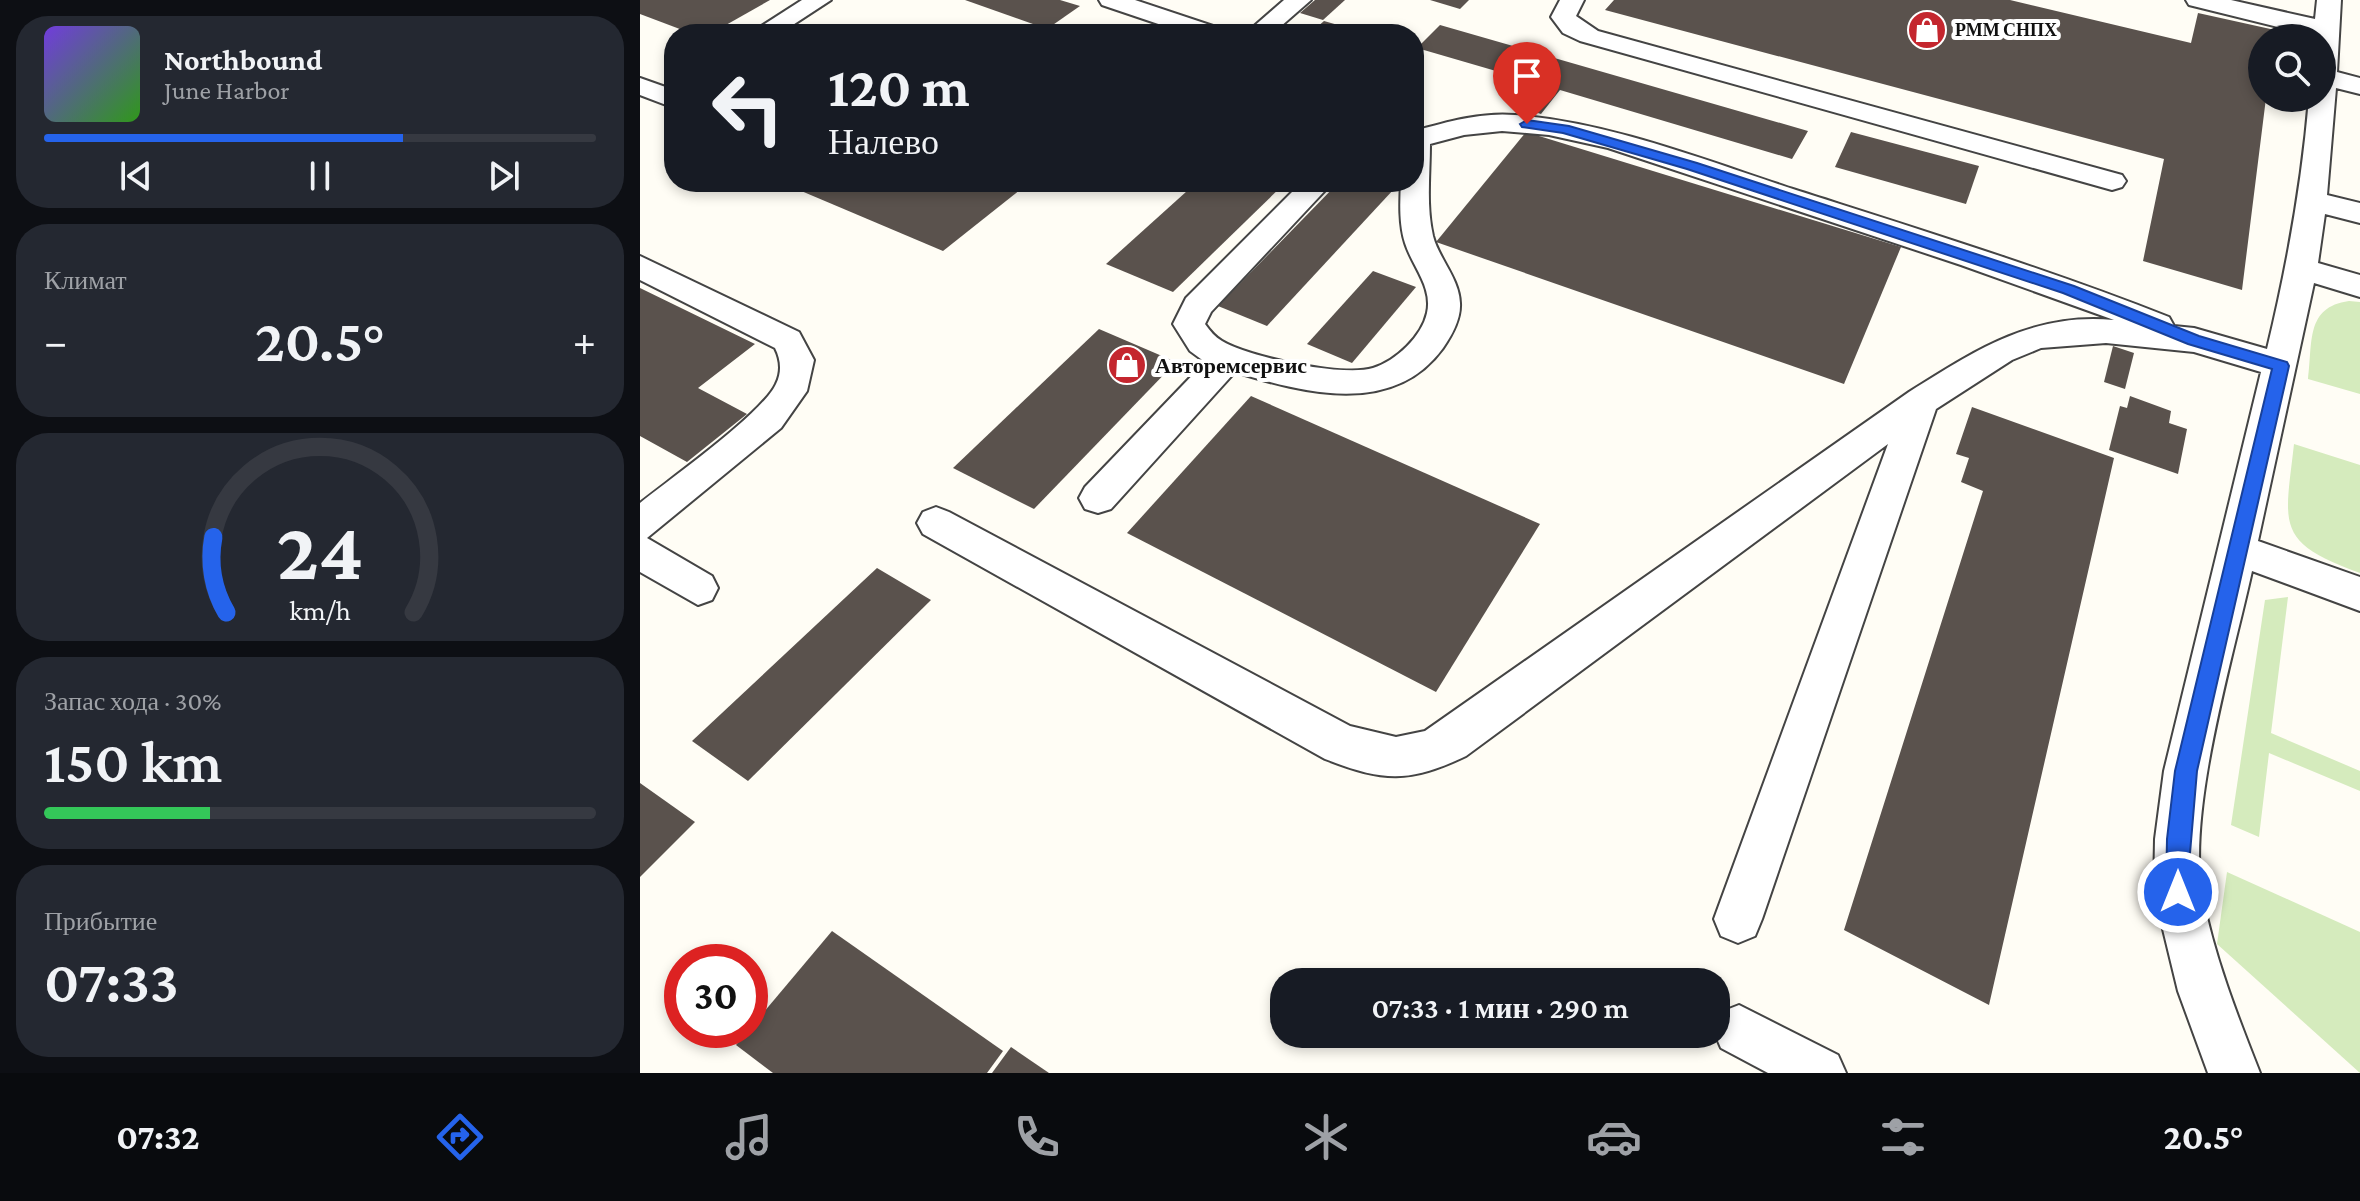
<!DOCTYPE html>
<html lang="ru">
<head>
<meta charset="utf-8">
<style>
  :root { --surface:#171b24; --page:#242831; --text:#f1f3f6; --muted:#9ea1a6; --line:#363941; --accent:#2563eb }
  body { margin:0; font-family:"Crimson Pro",serif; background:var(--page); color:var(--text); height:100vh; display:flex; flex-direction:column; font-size:30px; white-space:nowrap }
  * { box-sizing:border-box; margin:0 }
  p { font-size:26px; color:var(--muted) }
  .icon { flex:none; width:44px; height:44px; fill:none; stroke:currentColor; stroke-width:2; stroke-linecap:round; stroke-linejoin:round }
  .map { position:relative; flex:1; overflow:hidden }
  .details { display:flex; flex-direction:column; gap:16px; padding:16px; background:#0d0f14; width:640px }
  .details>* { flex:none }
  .guide { position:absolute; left:24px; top:24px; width:760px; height:168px; border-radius:32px; box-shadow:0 4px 12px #0003; background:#171b24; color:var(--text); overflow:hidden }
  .controls { position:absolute; left:1608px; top:24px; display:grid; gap:16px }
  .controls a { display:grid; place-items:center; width:88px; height:88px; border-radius:50%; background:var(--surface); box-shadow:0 4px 12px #0003; font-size:40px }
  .speed { position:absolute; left:24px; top:944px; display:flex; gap:16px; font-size:40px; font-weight:700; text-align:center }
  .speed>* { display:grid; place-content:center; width:104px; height:104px; border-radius:50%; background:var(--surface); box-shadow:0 4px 12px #0003; line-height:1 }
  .speed .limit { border:12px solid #d22; background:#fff; color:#111 }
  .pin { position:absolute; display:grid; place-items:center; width:68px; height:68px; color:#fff; margin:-82px -34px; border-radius:50% 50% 50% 0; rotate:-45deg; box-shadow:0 0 8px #0007 }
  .pin .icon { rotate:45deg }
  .me { position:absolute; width:88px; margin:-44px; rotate:0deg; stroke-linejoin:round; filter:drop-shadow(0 0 6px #0008) }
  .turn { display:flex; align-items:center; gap:28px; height:168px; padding:0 32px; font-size:36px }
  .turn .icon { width:104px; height:104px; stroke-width:2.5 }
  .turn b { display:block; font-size:56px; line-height:68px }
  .big { font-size:60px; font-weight:600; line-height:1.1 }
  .details .card { flex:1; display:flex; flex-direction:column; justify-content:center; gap:12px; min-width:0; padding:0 28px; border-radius:32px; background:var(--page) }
  .details .dial { align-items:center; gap:0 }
  .dial svg { height:208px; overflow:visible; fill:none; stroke:var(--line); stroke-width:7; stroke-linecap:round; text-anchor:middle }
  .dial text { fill:var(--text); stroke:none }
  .song { display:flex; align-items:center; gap:24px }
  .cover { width:96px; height:96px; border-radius:12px; background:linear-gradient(135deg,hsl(260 70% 55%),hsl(110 70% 35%)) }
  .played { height:8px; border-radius:4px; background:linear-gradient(90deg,var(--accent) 65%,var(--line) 65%) }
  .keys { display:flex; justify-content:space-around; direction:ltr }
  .heat { display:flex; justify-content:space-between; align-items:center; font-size:44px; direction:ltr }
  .charge { height:12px; border-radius:6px; background:linear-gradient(90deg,#34c759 30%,var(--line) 0) }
  .trip { position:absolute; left:630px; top:968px; width:460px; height:80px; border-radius:32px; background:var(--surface); box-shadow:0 4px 12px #0003; font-weight:600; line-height:80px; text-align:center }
  .tab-bar { display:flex; height:128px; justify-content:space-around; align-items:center; background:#090b0e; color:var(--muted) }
  .tab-bar .icon { width:56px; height:56px }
  .tab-bar .selected { color:var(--accent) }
  .tab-bar b { font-size:36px; color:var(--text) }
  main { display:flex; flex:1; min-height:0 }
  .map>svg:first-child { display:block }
  .green { fill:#d5ebbd }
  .building { fill:#5a524d }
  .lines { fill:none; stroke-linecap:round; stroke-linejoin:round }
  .minor-casing { stroke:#444; stroke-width:4 }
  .minor { fill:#fff; fill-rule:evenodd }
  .route { fill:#2563eb; stroke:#184099; stroke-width:2 }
  .labels { text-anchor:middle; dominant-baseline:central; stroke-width:8; stroke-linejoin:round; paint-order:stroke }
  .far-poi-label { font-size:18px; font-weight:bold; fill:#111; stroke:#fff; text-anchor:start }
  .poi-label { font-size:22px; font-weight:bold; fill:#111; stroke:#fff; text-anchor:start }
</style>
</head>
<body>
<main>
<section class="details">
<div class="card">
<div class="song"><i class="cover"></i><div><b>Northbound</b><p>June Harbor</p></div></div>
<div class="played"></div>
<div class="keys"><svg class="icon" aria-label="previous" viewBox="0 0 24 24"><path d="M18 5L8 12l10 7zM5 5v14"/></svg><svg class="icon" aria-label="pause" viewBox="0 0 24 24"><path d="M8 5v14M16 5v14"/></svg><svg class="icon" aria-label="next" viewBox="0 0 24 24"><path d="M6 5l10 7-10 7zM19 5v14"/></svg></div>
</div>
<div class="card"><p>Климат</p>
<div class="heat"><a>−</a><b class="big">20.5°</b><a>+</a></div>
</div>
<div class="card dial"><svg viewBox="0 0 100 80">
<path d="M14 69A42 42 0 1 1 86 69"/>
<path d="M14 69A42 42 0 0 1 9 40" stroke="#2563eb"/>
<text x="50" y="56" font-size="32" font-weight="700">24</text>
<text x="50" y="72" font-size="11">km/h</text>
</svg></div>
<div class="card"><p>Запас хода · 30%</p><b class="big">150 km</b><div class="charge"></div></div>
<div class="card"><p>Прибытие</p><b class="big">07:33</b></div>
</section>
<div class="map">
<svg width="1720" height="1073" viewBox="0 0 1720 1073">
  <rect width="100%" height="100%" fill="#fffdf5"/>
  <g class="green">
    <path d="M1709,301L1720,302V394L1668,379C1673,343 1665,307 1709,301Z"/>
    <path d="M1654,444L1720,465V573C1634,542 1645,525 1654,444Z"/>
    <polygon points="1648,597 1631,733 1720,771 1720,791 1629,753 1619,837 1591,825 1625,600"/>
    <polygon points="1587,872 1720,932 1720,1073 1577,944"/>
  </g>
  <g class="building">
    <polygon points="0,0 130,0 70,34 53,34 0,14"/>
    <polygon points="325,0 420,0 440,6 407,29"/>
    <polygon points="675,0 705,0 683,20 660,13"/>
    <polygon points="790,0 829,0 820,9"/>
    <polygon points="974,0 1370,0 1551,43 1558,13 1635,30 1634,38 1622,38 1622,98 1626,98 1602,290 1503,261 1524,159 965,10"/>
    <polygon points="684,21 719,31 669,34"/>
    <polygon points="800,25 1168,131 1152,159 920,90 901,114 867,103 887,80 777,48"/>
    <polygon points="886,132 1261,247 1204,384 796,242"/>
    <polygon points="1211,132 1339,166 1326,204 1195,167"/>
    <polygon points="140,182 390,182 303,251"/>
    <polygon points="557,182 646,182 533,292 466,264"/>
    <polygon points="699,182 733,182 754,189 627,326 578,306"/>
    <polygon points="733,271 776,287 712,363 667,344"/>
    <polygon points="0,288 115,344 58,388 107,414 47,462 0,436"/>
    <polygon points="459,329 536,362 394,509 313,468"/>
    <polygon points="1473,346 1494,353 1485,389 1464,382"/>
    <polygon points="611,396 900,524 796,692 487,533"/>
    <polygon points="1490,396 1531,411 1529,423 1547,429 1538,474 1469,450 1480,406 1487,408"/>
    <polygon points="1332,407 1474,458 1349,1005 1204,930 1343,491 1321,482 1329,458 1316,454"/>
    <polygon points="237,568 291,600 108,781 52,741"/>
    <polygon points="0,783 55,822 0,877"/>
    <polygon points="192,931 363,1051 347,1073 133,1073 96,1045"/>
    <polygon points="371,1047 409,1073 352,1073"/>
  </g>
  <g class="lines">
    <g class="minor-casing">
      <g id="minor">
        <polygon points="162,0 191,0 139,34 109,34"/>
        <polygon points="459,0 495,0 582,29 585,34 548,34 462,5"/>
        <polygon points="644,0 671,0 632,34 605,34"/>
        <polygon points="920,0 944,0 936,16 958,31 1482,175 1486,181 1482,187 1472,190 940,41 923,33 911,17"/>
        <path d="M1546,0H1591L1675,19L1677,0H1701L1697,72L1720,78V94L1696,88L1687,195L1720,203V223L1685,214L1678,263L1720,275V297L1674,283L1618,541L1720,577V611L1612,571C1593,658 1547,810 1562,894C1574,956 1597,1015 1620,1073H1568L1538,991L1514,892L1515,839L1524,771L1621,372L1554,352L1466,343L1401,348L1372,360L1296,409L1122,919L1115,936L1098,943L1081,936L1074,919L1248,444L826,756C769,783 744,782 685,759L283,534L277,523L283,512L296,507L309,512L710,726L756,737L785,731L1269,392C1334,351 1393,312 1474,320L1321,265L968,148L909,135L862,131L824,135L790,144C790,174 786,206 793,236C799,259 819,278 820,303C821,319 812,335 803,348C753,417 664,393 595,372L471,509L458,513L445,509L439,498L445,487L565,362L550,351L533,324L546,298L662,182H693L571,312L565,324C570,331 575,337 582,341C608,357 703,377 733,368C756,361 782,336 787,313C793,287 772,266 765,243C759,224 760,202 761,182H774V131C807,122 841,112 875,115C972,123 1064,160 1156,190C1281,230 1407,269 1529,317L1534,326L1554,328L1627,349C1647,266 1662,183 1669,98H1682V38L1549,5Z"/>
        <polygon points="0,78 34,90 34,108 0,95"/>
        <path d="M0,256L159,332L174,360L167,391L141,428L7,538L72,576L78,588L72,600L58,605L0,572V503C30,479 122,414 136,384C142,372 141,360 135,348L0,280Z"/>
        <polygon points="1099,1005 1198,1055 1206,1073 1128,1073 1081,1048 1075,1034 1081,1012"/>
      </g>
    </g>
    <use href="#minor" class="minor"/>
  </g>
  <polygon class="route" points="887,120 929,126 1057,163 1434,286 1559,336 1647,362 1649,366 1557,771 1546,900 1538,904 1530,900 1526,892 1527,839 1535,771 1632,369 1548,344 1423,293 1047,169 923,133 882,127 880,124"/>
  <defs>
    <g id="shop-disc" transform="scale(2)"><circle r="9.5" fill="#c4262e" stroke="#fff"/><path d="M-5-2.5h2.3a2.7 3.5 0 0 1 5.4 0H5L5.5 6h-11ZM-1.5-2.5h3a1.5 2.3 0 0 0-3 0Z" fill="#fff"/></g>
  </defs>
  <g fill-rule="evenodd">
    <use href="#shop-disc" x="1287" y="30"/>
    <use href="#shop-disc" x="487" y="365"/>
  </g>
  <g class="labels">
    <g class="far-poi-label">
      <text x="1315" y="30">РММ СНПХ</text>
    </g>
    <g class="poi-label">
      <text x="515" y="365">Авторемсервис</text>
    </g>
  </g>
</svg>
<div class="controls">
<a><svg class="icon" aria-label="search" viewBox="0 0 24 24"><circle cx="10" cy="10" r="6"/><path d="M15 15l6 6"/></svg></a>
</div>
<div class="speed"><div class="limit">30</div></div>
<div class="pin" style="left:887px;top:124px;background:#d93025"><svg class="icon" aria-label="arrive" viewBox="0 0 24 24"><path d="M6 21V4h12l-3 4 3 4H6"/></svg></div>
<svg class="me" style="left:1538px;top:892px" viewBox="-20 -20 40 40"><circle r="17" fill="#2563eb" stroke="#fff" stroke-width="3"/><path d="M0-11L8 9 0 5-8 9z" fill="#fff"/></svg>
<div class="trip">07:33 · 1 мин · 290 m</div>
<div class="guide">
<div class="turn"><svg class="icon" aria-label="left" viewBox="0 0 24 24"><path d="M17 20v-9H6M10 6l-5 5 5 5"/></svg><div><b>120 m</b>Налево</div></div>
</div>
</div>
</main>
<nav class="tab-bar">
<b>07:32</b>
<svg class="icon selected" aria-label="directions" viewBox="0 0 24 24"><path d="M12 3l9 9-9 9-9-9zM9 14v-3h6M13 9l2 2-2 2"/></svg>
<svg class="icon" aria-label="music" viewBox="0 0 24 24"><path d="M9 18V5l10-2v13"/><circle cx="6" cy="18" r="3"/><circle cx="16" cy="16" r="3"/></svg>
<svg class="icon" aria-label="phone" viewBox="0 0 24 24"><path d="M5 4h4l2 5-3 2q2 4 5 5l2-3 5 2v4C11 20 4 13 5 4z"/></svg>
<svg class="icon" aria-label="climate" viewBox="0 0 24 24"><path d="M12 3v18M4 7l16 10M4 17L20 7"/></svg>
<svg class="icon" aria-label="car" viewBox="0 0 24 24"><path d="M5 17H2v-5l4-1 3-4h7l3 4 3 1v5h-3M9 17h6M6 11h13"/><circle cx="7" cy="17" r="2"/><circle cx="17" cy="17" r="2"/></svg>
<svg class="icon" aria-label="filters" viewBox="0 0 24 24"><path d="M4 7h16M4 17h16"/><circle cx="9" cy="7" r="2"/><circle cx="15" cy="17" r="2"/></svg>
<b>20.5°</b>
</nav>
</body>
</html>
